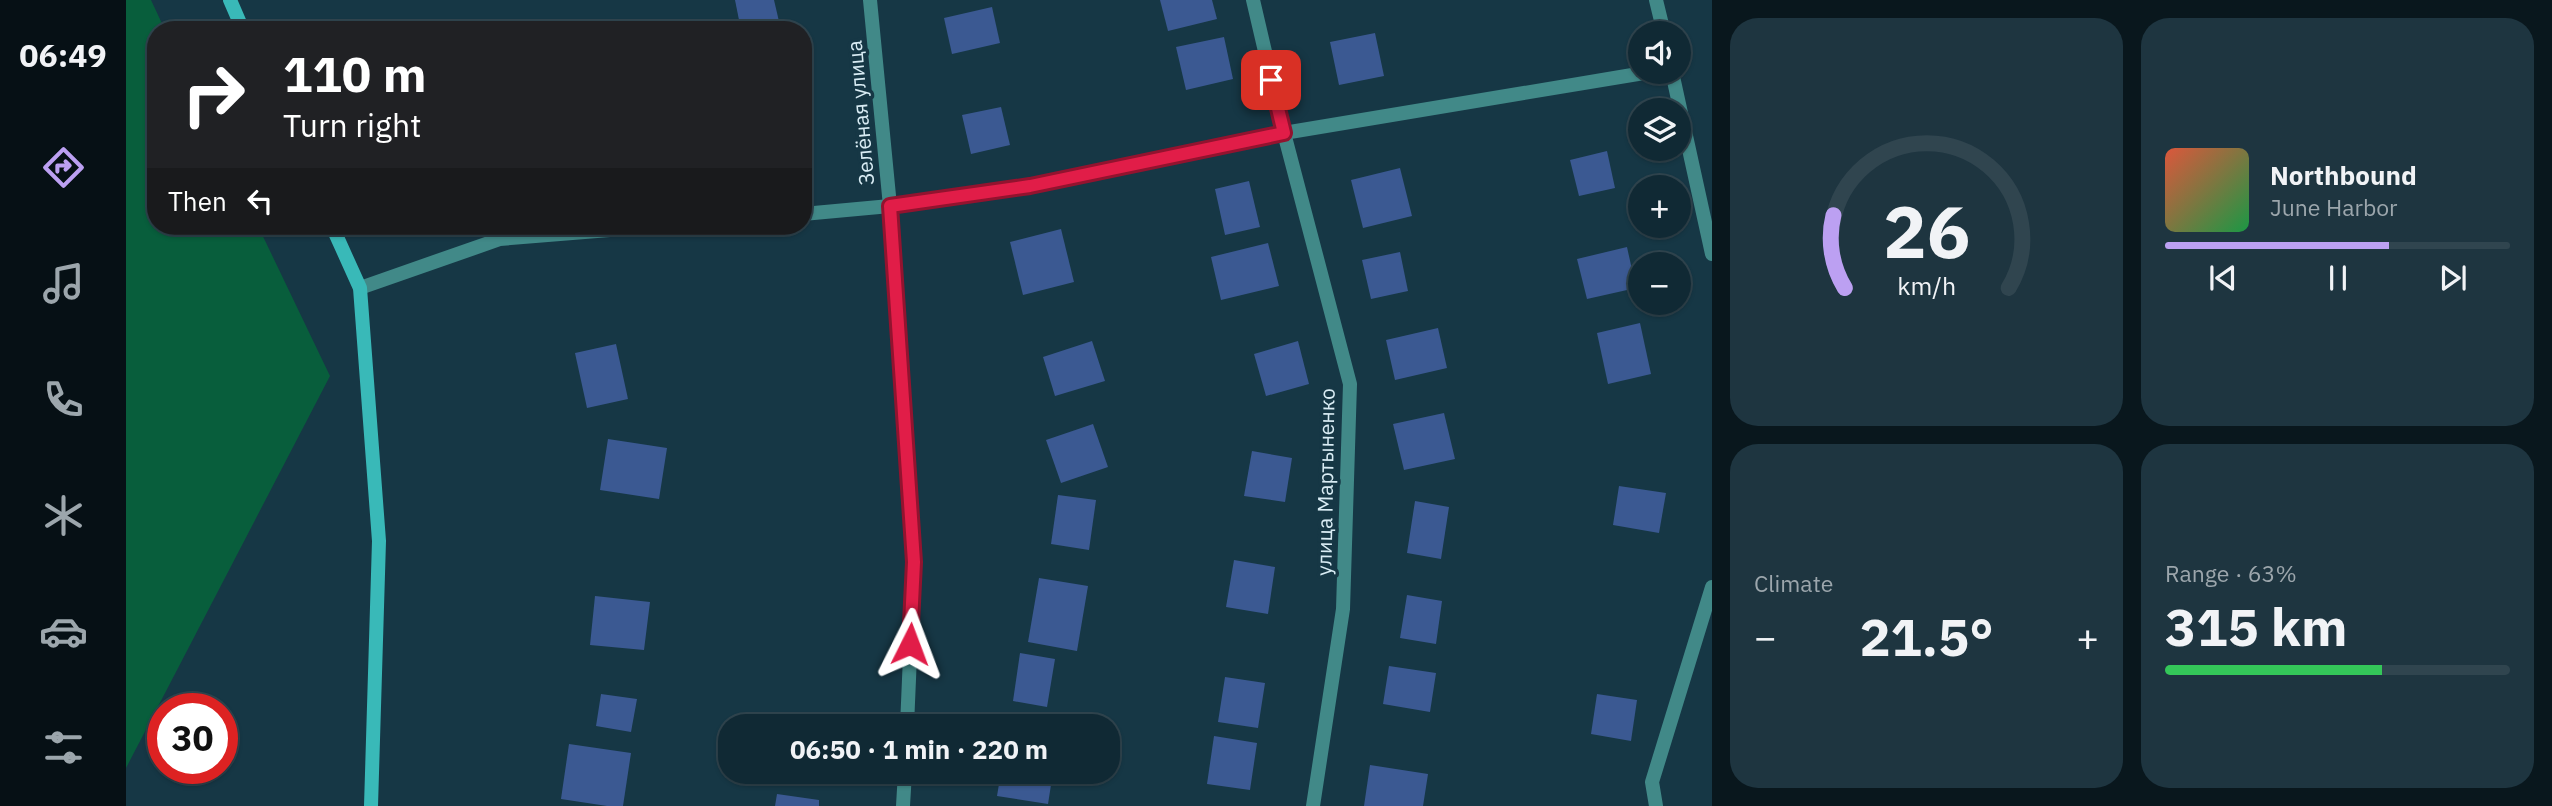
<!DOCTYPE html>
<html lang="en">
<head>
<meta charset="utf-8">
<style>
  :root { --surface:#102934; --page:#1e3540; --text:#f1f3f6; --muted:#9ca6ac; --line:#30454f; --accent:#bca0f2 }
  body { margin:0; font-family:"IBM Plex Sans",sans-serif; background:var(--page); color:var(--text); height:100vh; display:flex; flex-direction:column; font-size:26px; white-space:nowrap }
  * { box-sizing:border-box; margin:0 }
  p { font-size:23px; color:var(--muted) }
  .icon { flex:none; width:38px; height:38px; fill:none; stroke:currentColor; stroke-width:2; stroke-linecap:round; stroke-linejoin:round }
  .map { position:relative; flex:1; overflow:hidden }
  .details { display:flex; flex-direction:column; gap:18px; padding:18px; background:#09171d; width:840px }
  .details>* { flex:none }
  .hud { position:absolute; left:21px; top:21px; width:665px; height:214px; border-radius:28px; box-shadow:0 2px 5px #0004,0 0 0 2px var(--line); background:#202124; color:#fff; overflow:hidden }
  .buttons { position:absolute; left:1502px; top:21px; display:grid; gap:14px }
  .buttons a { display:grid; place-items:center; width:63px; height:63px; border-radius:50%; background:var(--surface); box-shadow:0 2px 5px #0004,0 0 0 2px var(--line); font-size:35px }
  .speed { position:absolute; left:21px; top:693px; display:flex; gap:14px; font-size:35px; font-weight:700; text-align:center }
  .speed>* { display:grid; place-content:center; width:91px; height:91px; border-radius:50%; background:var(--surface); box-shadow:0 2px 5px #0004,0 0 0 2px var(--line); line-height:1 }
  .speed .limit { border:10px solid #d22; background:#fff; color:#111 }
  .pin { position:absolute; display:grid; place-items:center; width:60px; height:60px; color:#fff; margin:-30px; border-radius:14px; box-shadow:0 4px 10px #0006 }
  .me { position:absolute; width:77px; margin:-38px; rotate:3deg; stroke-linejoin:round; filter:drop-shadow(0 0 5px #0008) }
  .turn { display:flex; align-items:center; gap:24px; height:147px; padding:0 21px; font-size:32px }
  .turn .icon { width:91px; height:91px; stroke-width:2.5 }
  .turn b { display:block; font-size:49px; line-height:60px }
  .then { display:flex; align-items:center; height:66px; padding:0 21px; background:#0003; gap:14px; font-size:26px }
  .big { font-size:52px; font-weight:700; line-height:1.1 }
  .details .widget { flex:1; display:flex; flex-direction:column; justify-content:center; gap:10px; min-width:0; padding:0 24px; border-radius:28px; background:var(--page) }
  .details .dial { align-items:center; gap:0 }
  .dial svg { height:182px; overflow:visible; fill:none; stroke:var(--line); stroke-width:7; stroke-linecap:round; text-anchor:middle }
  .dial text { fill:var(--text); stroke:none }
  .song { display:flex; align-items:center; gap:21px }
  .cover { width:84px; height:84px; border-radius:10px; background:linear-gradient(135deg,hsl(10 70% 55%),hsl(140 70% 35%)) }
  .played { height:7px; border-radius:4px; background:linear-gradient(90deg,var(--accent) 65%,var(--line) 65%) }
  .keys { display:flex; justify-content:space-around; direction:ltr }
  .heat { display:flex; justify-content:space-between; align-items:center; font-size:38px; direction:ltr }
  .charge { height:10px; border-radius:5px; background:linear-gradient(90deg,#34c759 63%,var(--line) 0) }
  .details .tiles { flex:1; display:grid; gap:18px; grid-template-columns:repeat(2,1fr) }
  .trip { position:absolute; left:592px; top:714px; width:402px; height:70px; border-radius:28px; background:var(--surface); box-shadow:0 2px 5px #0004,0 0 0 2px var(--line); font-weight:700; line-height:70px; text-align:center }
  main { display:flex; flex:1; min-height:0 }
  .dock { display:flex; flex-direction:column; width:126px; justify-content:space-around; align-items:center; background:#061015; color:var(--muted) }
  .dock .icon { width:49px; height:49px }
  .dock .active { color:var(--accent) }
  .dock b { font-size:32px; color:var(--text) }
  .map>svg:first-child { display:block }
  .green { fill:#085e3c }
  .building { fill:#3b5992 }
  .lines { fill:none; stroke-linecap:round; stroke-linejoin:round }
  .street { stroke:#418988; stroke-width:14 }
  .secondary { stroke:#39b9b8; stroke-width:14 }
  .route-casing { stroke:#92132f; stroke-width:18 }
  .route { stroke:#e11d48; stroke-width:12 }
  .labels { text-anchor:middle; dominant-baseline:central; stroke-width:7; stroke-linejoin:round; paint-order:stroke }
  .street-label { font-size:21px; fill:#d9ecf4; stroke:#163745 }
</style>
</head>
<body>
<main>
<nav class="dock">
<b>06:49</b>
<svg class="icon active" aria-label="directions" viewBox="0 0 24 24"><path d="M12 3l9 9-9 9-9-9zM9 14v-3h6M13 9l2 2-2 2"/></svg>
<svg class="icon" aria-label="music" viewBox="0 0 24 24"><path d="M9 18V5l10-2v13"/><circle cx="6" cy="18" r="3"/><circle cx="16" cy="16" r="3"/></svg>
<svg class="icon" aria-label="phone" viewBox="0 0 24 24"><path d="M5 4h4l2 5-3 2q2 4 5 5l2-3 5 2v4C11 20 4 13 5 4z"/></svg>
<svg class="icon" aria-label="climate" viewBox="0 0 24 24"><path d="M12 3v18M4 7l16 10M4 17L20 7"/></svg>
<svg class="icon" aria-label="car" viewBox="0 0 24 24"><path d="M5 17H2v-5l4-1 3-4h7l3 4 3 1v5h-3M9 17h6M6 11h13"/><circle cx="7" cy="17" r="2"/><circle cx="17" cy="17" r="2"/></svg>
<svg class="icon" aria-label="filters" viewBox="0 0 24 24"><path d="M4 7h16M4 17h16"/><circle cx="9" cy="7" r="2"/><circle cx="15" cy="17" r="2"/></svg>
</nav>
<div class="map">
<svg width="1586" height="806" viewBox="0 0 1586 806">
  <rect width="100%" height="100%" fill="#163745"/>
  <polygon class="green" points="0,0 25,0 39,30 30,30 30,226 132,226 204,376 0,768"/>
  <g class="building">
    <polygon points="609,0 648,0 655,30 615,30"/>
    <polygon points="1034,0 1086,0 1091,19 1042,31"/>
    <polygon points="866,7 874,43 826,54 818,18"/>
    <polygon points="1249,33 1258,76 1213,85 1204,42"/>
    <polygon points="1098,37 1107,79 1060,90 1050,47"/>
    <polygon points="875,107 884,145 845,154 836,115"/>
    <polygon points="1481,151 1489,188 1453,196 1444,160"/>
    <polygon points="1274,168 1286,216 1237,228 1225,180"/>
    <polygon points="1123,181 1134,227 1099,235 1089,189"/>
    <polygon points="935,229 948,282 897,295 884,242"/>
    <polygon points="1142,243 1153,286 1095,300 1085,257"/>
    <polygon points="1501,247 1510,288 1461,299 1451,259"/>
    <polygon points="1274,252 1282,291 1245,299 1236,260"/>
    <polygon points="1514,323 1525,374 1482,384 1471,333"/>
    <polygon points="1312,328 1321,368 1269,380 1260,340"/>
    <polygon points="966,341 979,381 929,396 917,357"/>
    <polygon points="1172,341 1183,384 1140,396 1128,354"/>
    <polygon points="490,344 502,399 461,408 449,353"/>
    <polygon points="1318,413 1329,459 1278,470 1267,424"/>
    <polygon points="967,424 982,467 935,483 920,440"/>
    <polygon points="482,439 541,448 533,499 474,490"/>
    <polygon points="1126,451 1166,458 1159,502 1118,496"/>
    <polygon points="1493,486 1540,493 1533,533 1487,525"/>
    <polygon points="932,495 970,500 963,550 925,544"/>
    <polygon points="1289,501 1323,507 1315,559 1281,553"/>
    <polygon points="1108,560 1149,567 1142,614 1100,607"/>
    <polygon points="913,578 962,586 951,651 902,642"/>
    <polygon points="1281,595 1316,601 1310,644 1274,638"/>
    <polygon points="469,596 524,602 518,650 464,645"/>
    <polygon points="894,653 929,659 921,707 887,701"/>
    <polygon points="1263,666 1310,673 1304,712 1257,704"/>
    <polygon points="1099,677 1139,683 1132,728 1092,722"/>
    <polygon points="475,694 511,699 505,732 470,726"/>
    <polygon points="1471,694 1511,700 1505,741 1465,734"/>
    <polygon points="1088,736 1131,743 1124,790 1081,784"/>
    <polygon points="443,744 505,753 497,806 481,806 435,799"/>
    <polygon points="1244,765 1302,774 1297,806 1238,806"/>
    <polygon points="875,772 927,772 922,804 871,796"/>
    <polygon points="651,794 693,800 693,806 649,806"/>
  </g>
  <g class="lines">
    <g class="street">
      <polyline points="744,0 764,206 788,562 781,726"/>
      <polyline points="1127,0 1158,133 1224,384 1217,609 1187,806"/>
      <polyline points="1530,0 1538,33"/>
      <polyline points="1546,72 1586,254"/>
      <polyline points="677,214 764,206 904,186 1158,133 1524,72"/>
      <polyline points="234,288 374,239 533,226"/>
      <polyline points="777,806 779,772"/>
      <polyline points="1530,806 1526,782 1586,587"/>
    </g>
    <g class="secondary">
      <polyline points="104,0 117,30"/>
      <polyline points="206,226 234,288 253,541 245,806"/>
    </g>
  </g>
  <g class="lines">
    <g class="route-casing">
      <polyline id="route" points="784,644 788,562 764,206 904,186 1158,133 1145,80"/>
    </g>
    <use href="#route" class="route"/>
  </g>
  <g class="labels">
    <g class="street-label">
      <text transform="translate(734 113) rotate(-95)">Зелёная улица</text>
      <text transform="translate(1199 482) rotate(-89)">улица Мартыненко</text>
    </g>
  </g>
</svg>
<div class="buttons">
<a><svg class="icon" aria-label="sound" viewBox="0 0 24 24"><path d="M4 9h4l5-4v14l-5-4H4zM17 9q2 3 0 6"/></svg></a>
<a><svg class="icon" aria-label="layers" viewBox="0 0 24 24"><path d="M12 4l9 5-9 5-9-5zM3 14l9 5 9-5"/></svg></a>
<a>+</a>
<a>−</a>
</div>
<div class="speed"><div class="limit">30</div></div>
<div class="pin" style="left:1145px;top:80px;background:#d93025"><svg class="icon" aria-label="arrive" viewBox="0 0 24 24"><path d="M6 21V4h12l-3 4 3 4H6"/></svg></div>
<svg class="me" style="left:784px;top:644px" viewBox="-20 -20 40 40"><path d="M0-17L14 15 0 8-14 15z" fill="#e11d48" stroke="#fff" stroke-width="4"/></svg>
<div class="trip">06:50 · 1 min · 220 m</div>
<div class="hud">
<div class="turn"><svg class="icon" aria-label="right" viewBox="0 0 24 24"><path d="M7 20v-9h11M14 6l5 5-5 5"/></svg><div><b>110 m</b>Turn right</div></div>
<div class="then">Then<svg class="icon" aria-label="left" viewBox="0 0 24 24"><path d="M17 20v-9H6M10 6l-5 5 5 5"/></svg></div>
</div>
</div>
<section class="details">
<div class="tiles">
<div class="widget dial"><svg viewBox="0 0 100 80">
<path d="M14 69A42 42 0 1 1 86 69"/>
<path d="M14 69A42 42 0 0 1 9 37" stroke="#bca0f2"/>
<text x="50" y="56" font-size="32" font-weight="700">26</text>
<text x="50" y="72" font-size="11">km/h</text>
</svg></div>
<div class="widget">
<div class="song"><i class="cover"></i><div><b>Northbound</b><p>June Harbor</p></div></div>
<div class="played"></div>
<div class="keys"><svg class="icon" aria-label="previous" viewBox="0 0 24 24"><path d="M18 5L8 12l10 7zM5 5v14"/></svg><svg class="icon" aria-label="pause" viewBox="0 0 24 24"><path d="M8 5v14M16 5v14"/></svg><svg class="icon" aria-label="next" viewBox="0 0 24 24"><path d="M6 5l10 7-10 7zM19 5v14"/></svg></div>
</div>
<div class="widget"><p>Climate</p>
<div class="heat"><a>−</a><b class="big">21.5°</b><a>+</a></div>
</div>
<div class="widget"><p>Range · 63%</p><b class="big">315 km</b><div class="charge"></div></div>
</div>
</section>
</main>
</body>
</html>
